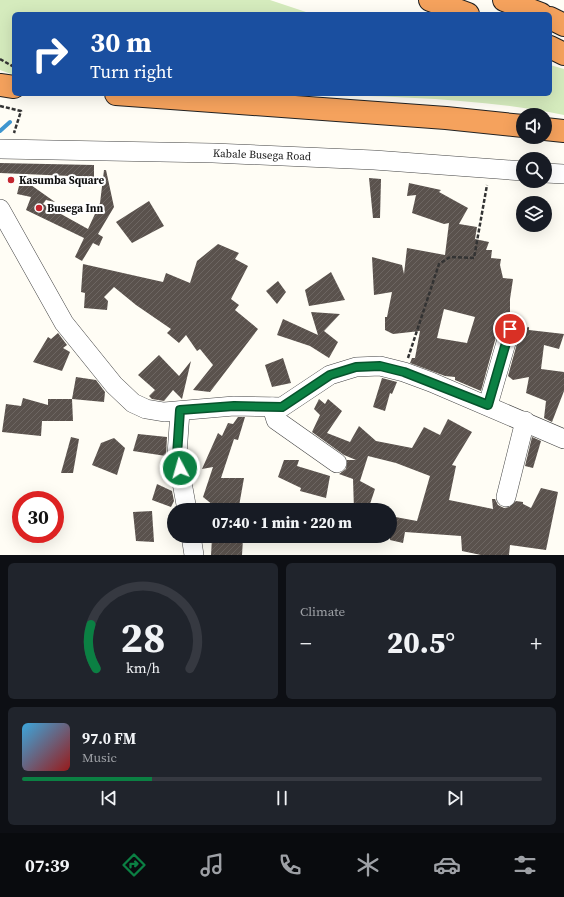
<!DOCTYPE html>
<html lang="en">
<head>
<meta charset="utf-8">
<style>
  :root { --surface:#171b24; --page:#20242c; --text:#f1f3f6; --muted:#9ea1a6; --line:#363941; --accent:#0b8043 }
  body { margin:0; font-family:"Source Serif 4",serif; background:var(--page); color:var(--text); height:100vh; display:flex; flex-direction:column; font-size:15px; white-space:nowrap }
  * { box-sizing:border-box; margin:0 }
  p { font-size:13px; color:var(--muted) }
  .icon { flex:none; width:22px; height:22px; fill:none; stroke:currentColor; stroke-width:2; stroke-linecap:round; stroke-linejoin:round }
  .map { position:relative; height:555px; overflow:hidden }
  .details { display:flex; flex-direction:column; gap:8px; padding:8px; background:#0d0f14; flex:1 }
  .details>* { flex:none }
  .top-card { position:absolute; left:12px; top:12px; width:540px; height:84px; border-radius:6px; box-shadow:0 4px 16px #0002; background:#1a4fa0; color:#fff; overflow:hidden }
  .controls { position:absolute; left:516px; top:108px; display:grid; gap:8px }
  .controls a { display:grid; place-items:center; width:36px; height:36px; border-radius:50%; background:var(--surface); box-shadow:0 4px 16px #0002; font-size:20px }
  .speed { position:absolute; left:12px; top:491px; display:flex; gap:8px; font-size:20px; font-weight:700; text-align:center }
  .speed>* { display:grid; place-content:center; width:52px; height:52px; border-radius:50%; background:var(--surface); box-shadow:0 4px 16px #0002; line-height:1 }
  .speed .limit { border:6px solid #d22; background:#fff; color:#111 }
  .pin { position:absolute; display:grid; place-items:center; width:34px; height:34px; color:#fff; margin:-17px; border:2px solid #fff; border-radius:50%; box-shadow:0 1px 4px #0007 }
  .me { position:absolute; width:44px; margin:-22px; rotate:354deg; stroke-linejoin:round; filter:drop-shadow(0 0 3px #0008) }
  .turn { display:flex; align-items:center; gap:14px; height:84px; padding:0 12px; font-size:18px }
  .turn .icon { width:52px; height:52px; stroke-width:2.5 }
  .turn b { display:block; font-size:28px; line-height:34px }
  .big { font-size:30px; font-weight:800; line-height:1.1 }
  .details .card { flex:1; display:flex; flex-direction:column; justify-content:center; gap:6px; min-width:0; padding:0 14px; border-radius:6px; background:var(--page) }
  .details .dial { align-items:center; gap:0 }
  .dial svg { height:104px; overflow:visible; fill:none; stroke:var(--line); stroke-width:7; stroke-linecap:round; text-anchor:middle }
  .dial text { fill:var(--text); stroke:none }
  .song { display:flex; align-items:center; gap:12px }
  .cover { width:48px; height:48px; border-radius:6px; background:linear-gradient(135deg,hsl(200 70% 55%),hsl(0 70% 35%)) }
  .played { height:4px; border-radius:2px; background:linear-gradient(90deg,var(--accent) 25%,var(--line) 25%) }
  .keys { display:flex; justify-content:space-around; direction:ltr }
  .heat { display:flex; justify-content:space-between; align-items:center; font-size:22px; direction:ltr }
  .details .tiles { flex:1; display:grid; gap:8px; grid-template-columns:1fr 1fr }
  .card:last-child { grid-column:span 2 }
  .trip { position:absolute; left:167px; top:503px; width:230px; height:40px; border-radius:20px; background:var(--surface); box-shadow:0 4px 16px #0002; font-weight:800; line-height:40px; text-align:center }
  .menu { display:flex; height:64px; justify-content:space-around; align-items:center; background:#090b0e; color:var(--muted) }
  .menu .icon { width:28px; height:28px }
  .menu .active { color:var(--accent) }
  .menu b { font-size:18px; color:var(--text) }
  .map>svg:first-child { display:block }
  .grass { fill:#d5ebbd }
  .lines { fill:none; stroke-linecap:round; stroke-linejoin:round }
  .stream { stroke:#3f96cf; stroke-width:4 }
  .building { fill:url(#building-hatch); fill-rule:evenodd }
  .minor-casing { stroke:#444; stroke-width:20 }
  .highway-casing { stroke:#222; stroke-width:24 }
  .path { stroke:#333; stroke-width:2.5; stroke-dasharray:4 2; stroke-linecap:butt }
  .minor { stroke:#fff; stroke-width:19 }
  .highway { stroke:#f5a25d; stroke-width:22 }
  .route-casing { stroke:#07532c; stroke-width:10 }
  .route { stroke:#0b8043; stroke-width:7 }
  .poi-dot { fill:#c4262e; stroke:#fff; stroke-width:1.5 }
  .labels { text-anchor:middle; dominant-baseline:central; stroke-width:4; stroke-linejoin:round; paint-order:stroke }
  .street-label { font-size:11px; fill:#111; stroke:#fff }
  .poi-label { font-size:11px; font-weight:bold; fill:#111; stroke:#fff; text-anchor:start }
</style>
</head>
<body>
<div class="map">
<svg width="564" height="555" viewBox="0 0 564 555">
  <defs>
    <pattern id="building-hatch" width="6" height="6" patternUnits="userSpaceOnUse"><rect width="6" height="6" fill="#5a524d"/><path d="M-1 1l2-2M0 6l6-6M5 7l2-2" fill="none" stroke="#6d6662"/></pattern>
  </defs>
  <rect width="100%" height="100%" fill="#fffdf5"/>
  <g class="grass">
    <polygon points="0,0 270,0 312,14 14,14 14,75 0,70"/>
    <path d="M550,65L564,69V115C480,98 395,97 309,94H550Z"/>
  </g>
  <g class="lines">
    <polyline class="stream" points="0,131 10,122"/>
  </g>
  <g class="building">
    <polygon points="0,163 94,165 94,177 0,173"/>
    <polygon points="104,170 106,170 114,207 98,234 103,237 99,246 93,243 82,261 75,257 84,238 26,210 31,197 17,194 21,178 55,202 46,200 43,204 88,229 100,203"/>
    <polygon points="369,178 381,179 380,218 373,218"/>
    <path d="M409,183L441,190L439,192L468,208L459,224L477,227L475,239L489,242L486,250H492L491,258L501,259L500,265L503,278L513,279L510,299V318L503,321L499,326L481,391L455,380V377L445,376L410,363L412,358H415L420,331L393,334L385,330V317H387L392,292L374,295L372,257L402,265L404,274L407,248L445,255L449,223L444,224L412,213L416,195L407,196ZM444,309L475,317L467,343L437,338Z"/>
    <polygon points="149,201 164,226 132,243 116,222"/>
    <polygon points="218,244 239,253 235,259 248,266 231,299 239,305 235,310 258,329 210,392 193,390 213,365 200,349 197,351 186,335 179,343 167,333 171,329 136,305 114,287 104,297 108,301 107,310 84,308 85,293 81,292 83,264 163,282 166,273 190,283 197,261"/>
    <polygon points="331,272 345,300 309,306 305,290"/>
    <polygon points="278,281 286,292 277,304 266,291"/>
    <polygon points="311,312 340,314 324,331 338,342 329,358 310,346 277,335 283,319 318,335"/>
    <polygon points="529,327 529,330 564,334 559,349 544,345 541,369 564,372 564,391 552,422 544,418 546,401 526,393 529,377 513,380 508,376 521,329"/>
    <polygon points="58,333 67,345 63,348 70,352 62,371 33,362 48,337 51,339"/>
    <polygon points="159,355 179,376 191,361 182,399 173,390 164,401 152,399 149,396 155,390 138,375"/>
    <polygon points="283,358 291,383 272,387 265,365"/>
    <polygon points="76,377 96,380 105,392 104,402 72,399"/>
    <polygon points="382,378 397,382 392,394 390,393 385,411 373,407"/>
    <polygon points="23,398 48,405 48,399 72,399 73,421 42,421 41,436 2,432 6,404 21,406"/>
    <polygon points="319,399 325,404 328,399 342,411 327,433 350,442 359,426 376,441 412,448 424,427 440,435 448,419 472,432 452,465 456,466 449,500 493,509 492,499 495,499 498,505 504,508 509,507 516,501 523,502 523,504 531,508 541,488 558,492 546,550 510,545 509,555 481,555 462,551 461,536 405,532 403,543 390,540 390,516 417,521 430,476 396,463 368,456 360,481 375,489 368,510 354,510 353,479 339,474 346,469 347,460 356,460 344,455 312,432 320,415 314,409"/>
    <polygon points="238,417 245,417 238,440 234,439 221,478 244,478 239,506 224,503 213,505 203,497 213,467 202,469 218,433 222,436 228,423 233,424"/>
    <polygon points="138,434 167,437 166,456 133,451"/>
    <polygon points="71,437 79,439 73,473 61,473"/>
    <polygon points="532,437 541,441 533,468 525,466"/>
    <polygon points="114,438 125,448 117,475 92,465 101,443"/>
    <polygon points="284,460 299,460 297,466 330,476 326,498 300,491 301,488 278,477"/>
    <polygon points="157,484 172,491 174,501 171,507 152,500"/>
    <polygon points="152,511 154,542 136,541 133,512"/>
    <polygon points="220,536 243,539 242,555 211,555 212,538"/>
  </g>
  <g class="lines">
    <g class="minor-casing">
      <g id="minor">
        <polyline points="0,149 213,153 374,160 523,171"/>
        <polyline points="545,173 564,174"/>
        <polyline points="0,209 64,323 114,385 133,403 146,409 164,412 234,406 282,407 330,375 356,367 380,366 404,372 431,382 564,439"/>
        <polyline points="488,405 510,329"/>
        <polyline points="272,407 276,420 337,463"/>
        <polyline points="180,411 177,455 187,510"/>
        <polyline points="506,497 525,421"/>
        <polyline points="191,536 194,555"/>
      </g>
    </g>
    <g class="highway-casing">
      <g id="highway">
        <polyline points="430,0 468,14"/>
        <polyline points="504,0 541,14"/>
        <polyline points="550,18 564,25"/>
        <polyline points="550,47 564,54"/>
        <polyline points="0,85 14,87"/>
        <polyline points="116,94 446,118 523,126"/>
        <polyline points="545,129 564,131"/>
      </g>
    </g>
    <g class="path">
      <polyline points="0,59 14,67"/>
      <polyline points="0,106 21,111 14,133"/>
      <polyline points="408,358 439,264 450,257 474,258 487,185"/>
    </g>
    <use href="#minor" class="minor"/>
    <use href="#highway" class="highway"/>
  </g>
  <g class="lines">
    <g class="route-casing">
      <polyline id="route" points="180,468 177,455 180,410 234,406 282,407 330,375 356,367 380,366 404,372 488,405 510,329"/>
    </g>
    <use href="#route" class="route"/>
  </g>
  <g class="poi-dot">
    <circle cx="11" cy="180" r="4"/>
    <circle cx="39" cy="208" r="4"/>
  </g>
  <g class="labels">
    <g class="street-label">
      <text transform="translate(262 155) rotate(2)">Kabale Busega Road</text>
    </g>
    <g class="poi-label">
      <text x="19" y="180">Kasumba Square</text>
      <text x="47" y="208">Busega Inn</text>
    </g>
  </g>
</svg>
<div class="controls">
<a><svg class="icon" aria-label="sound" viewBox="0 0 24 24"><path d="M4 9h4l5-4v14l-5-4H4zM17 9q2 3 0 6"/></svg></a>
<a><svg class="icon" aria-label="search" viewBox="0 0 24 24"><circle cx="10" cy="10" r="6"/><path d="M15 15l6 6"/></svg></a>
<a><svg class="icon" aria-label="layers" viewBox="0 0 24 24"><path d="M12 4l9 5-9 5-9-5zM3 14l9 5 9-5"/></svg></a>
</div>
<div class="speed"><div class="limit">30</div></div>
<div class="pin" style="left:510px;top:329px;background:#d93025"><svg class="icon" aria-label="arrive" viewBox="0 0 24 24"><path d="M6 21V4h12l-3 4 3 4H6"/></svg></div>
<svg class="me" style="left:180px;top:468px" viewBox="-20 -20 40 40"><circle r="17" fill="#0b8043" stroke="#fff" stroke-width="3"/><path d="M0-11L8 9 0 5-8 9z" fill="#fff"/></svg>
<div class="trip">07:40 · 1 min · 220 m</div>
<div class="top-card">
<div class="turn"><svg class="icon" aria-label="right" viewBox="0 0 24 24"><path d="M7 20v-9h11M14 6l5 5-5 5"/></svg><div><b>30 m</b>Turn right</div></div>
</div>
</div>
<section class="details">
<div class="tiles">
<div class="card dial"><svg viewBox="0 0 100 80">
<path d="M14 69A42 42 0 1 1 86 69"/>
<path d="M14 69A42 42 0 0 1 10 35" stroke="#0b8043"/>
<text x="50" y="56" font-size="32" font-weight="700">28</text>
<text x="50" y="72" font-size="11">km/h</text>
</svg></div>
<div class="card"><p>Climate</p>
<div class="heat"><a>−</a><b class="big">20.5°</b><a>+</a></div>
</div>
<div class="card">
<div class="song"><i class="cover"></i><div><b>97.0 FM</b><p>Music</p></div></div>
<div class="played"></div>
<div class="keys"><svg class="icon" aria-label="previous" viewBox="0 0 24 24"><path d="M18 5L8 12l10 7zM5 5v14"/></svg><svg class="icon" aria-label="pause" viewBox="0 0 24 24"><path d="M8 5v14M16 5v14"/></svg><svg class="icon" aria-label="next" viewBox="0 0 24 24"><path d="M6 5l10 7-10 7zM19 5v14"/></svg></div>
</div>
</div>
</section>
<nav class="menu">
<b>07:39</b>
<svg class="icon active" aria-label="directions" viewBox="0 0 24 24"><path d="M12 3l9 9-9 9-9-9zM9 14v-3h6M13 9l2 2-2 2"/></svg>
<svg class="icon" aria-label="music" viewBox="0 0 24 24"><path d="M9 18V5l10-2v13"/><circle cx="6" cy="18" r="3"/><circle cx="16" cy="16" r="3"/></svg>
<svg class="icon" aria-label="phone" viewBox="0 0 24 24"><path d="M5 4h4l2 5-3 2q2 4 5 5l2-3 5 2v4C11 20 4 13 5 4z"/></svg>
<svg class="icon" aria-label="climate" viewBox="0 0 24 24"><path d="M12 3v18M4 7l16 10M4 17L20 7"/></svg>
<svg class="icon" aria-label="car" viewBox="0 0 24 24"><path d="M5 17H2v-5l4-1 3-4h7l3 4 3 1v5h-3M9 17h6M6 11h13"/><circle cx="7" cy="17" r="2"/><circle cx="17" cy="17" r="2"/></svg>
<svg class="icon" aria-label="filters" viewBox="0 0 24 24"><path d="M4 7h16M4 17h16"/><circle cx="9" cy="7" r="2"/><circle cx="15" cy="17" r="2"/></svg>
</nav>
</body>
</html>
